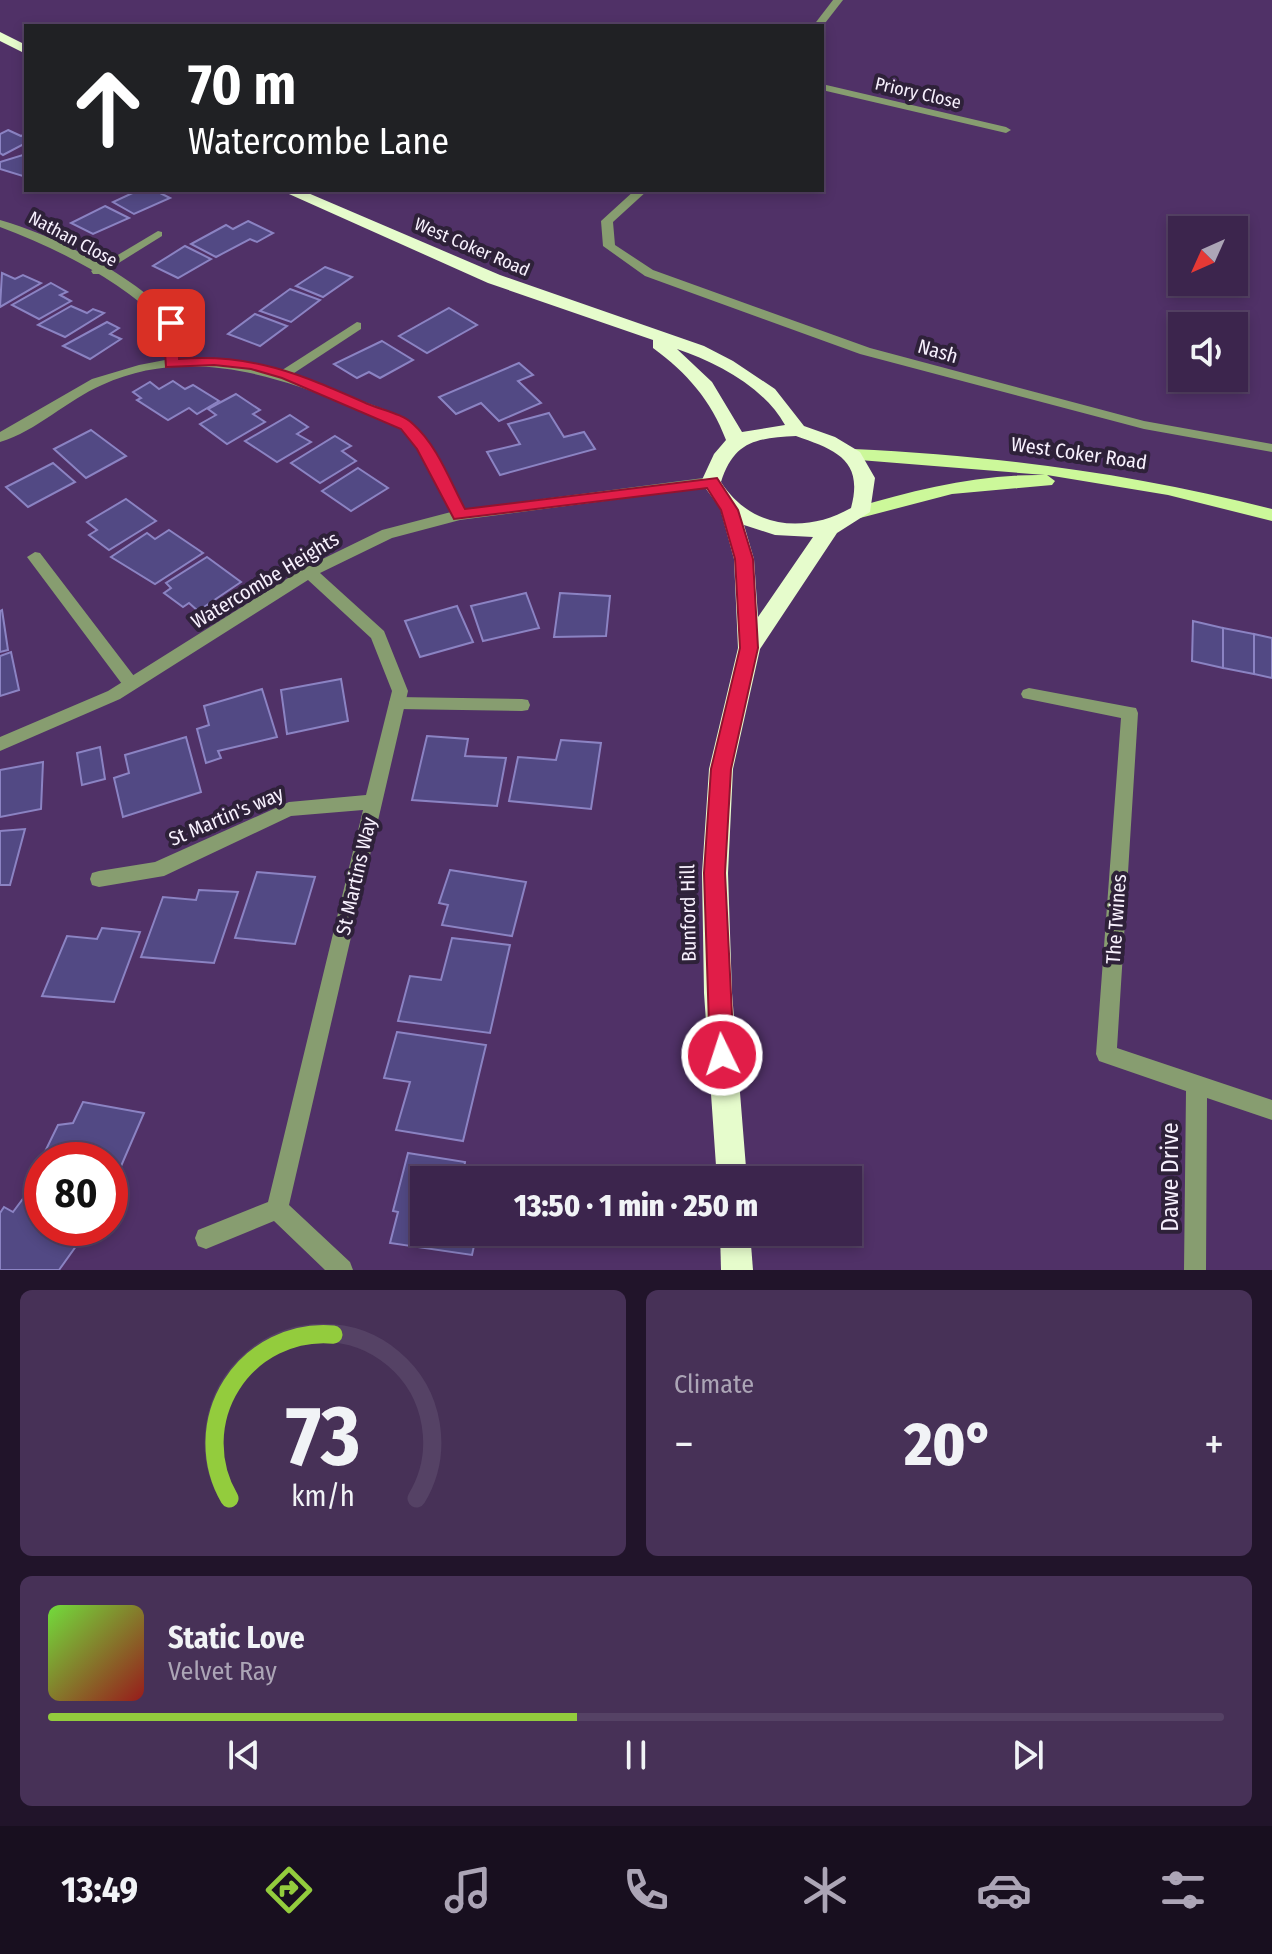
<!DOCTYPE html>
<html lang="en">
<head>
<meta charset="utf-8">
<style>
  :root { --surface:#3c254d; --page:#473157; --text:#f1f3f6; --muted:#aca5b6; --line:#554265; --accent:#93cc3d }
  body { margin:0; font-family:"Fira Sans Condensed",sans-serif; background:var(--page); color:var(--text); height:100vh; display:flex; flex-direction:column; font-size:30px; white-space:nowrap }
  * { box-sizing:border-box; margin:0 }
  p { font-size:26px; color:var(--muted) }
  .icon { flex:none; width:44px; height:44px; fill:none; stroke:currentColor; stroke-width:2; stroke-linecap:round; stroke-linejoin:round }
  .map { position:relative; height:1270px; overflow:hidden }
  .drawer { display:flex; flex-direction:column; gap:20px; padding:20px; background:#21142a; flex:1 }
  .drawer>* { flex:none }
  .banner { position:absolute; left:24px; top:24px; width:800px; height:168px; border-radius:0px; box-shadow:0 4px 12px #0003,0 0 0 2px var(--line); background:#202124; color:#fff; overflow:hidden }
  .needle { width:52px; rotate:225deg }
  .buttons { position:absolute; left:1168px; top:216px; display:grid; gap:16px }
  .buttons a { display:grid; place-items:center; width:80px; height:80px; border-radius:0px; background:var(--surface); box-shadow:0 4px 12px #0003,0 0 0 2px var(--line); font-size:40px }
  .speed { position:absolute; left:24px; top:1142px; display:flex; gap:16px; font-size:40px; font-weight:700; text-align:center }
  .speed>* { display:grid; place-content:center; width:104px; height:104px; border-radius:50%; background:var(--surface); box-shadow:0 4px 12px #0003,0 0 0 2px var(--line); line-height:1 }
  .speed .limit { border:12px solid #d22; background:#fff; color:#111 }
  .pin { position:absolute; display:grid; place-items:center; width:68px; height:68px; color:#fff; margin:-34px; border-radius:16px; box-shadow:0 4px 12px #0006 }
  .me { position:absolute; width:88px; margin:-44px; rotate:356deg; stroke-linejoin:round; filter:drop-shadow(0 0 6px #0008) }
  .turn { display:flex; align-items:center; gap:28px; height:168px; padding:0 32px; font-size:36px }
  .turn .icon { width:104px; height:104px; stroke-width:2.5 }
  .turn b { display:block; font-size:56px; line-height:68px }
  .big { font-size:60px; font-weight:800; line-height:1.1 }
  .drawer .card { flex:1; display:flex; flex-direction:column; justify-content:center; gap:12px; min-width:0; padding:0 28px; border-radius:12px; background:var(--page) }
  .drawer .dial { align-items:center; gap:0 }
  .dial svg { height:208px; overflow:visible; fill:none; stroke:var(--line); stroke-width:7; stroke-linecap:round; text-anchor:middle }
  .dial text { fill:var(--text); stroke:none }
  .song { display:flex; align-items:center; gap:24px }
  .cover { width:96px; height:96px; border-radius:12px; background:linear-gradient(135deg,hsl(100 70% 55%),hsl(0 70% 35%)) }
  .played { height:8px; border-radius:4px; background:linear-gradient(90deg,var(--accent) 45%,var(--line) 45%) }
  .keys { display:flex; justify-content:space-around; direction:ltr }
  .heat { display:flex; justify-content:space-between; align-items:center; font-size:44px; direction:ltr }
  .drawer .tiles { flex:1; display:grid; gap:20px; grid-template-columns:1fr 1fr }
  .card:last-child { grid-column:span 2 }
  .trip { position:absolute; left:410px; top:1166px; width:452px; height:80px; border-radius:0px; background:var(--surface); box-shadow:0 4px 12px #0003,0 0 0 2px var(--line); font-weight:800; line-height:80px; text-align:center }
  .tab-bar { display:flex; height:128px; justify-content:space-around; align-items:center; background:#180f1f; color:var(--muted) }
  .tab-bar .icon { width:56px; height:56px }
  .tab-bar .on { color:var(--accent) }
  .tab-bar b { font-size:36px; color:var(--text) }
  .map>svg:first-child { display:block }
  .building { fill:#524984; stroke:#8b83c3; stroke-width:2 }
  .lines { fill:none; stroke-linecap:round; stroke-linejoin:round }
  .service { fill:#879d70; fill-rule:evenodd }
  .minor { fill:#879d70; fill-rule:evenodd }
  .primary { fill:#ccf89a; fill-rule:evenodd }
  .trunk { fill:#e6fccc; fill-rule:evenodd }
  .route { fill:#e11d48; stroke:#92132f; stroke-width:2 }
  .labels { text-anchor:middle; dominant-baseline:central; stroke-width:8; stroke-linejoin:round; paint-order:stroke }
  .far-street-label { font-size:18px; fill:#f7f0fd; stroke:#2e2139 }
  .street-label { font-size:20px; fill:#f7f0fd; stroke:#2e2139 }
  .near-street-label { font-size:24px; fill:#f7f0fd; stroke:#2e2139 }
</style>
</head>
<body>
<div class="map">
<svg width="1272" height="1270" viewBox="0 0 1272 1270">
  <rect width="100%" height="100%" fill="#503167"/>
  <g class="building">
    <polygon points="8,130 21,136 26,133 26,143 3,155 0,153 0,134"/>
    <polygon points="26,154 26,177 0,169 0,162"/>
    <polygon points="139,190 171,190 162,194 170,198 134,214 113,202"/>
    <polygon points="105,206 129,218 93,234 71,223"/>
    <polygon points="248,221 273,233 257,242 250,239 216,257 191,244 226,225 233,229"/>
    <polygon points="185,246 211,259 178,278 153,266"/>
    <polygon points="325,267 352,277 323,297 296,286"/>
    <polygon points="2,273 15,279 23,275 41,283 0,307"/>
    <polygon points="51,283 67,292 60,295 71,301 39,319 12,305"/>
    <polygon points="290,289 320,300 291,322 260,311"/>
    <polygon points="71,306 87,313 93,309 104,313 65,337 38,325"/>
    <polygon points="449,308 477,325 427,353 399,336"/>
    <polygon points="255,314 287,326 260,346 228,334"/>
    <polygon points="107,322 119,328 110,334 121,339 90,359 63,346"/>
    <polygon points="382,341 413,360 380,378 369,372 357,378 334,364"/>
    <polygon points="519,363 533,375 518,381 541,403 499,421 481,403 456,414 439,397"/>
    <polygon points="173,381 185,389 193,385 219,401 197,414 189,408 168,420 137,400 141,398 133,392 150,382 159,389"/>
    <polygon points="236,394 260,410 253,414 265,422 227,444 200,424 216,415 208,409"/>
    <polygon points="549,413 564,437 584,432 595,449 500,475 487,452 520,444 508,424"/>
    <polygon points="290,415 308,427 297,434 311,442 277,462 245,441"/>
    <polygon points="91,430 126,456 86,478 54,449"/>
    <polygon points="335,436 351,446 342,451 356,461 320,483 291,463"/>
    <polygon points="53,463 75,482 28,507 6,487"/>
    <polygon points="358,468 388,488 351,511 322,491"/>
    <polygon points="126,499 156,521 109,550 89,535 97,530 87,522"/>
    <polygon points="169,530 203,553 155,584 111,557 147,533 155,539"/>
    <polygon points="207,557 241,582 198,611 189,603 183,607 164,593 171,588 166,583"/>
    <polygon points="526,593 539,628 483,641 471,606"/>
    <polygon points="560,593 610,596 606,636 554,637"/>
    <polygon points="457,606 473,642 420,657 405,621"/>
    <polygon points="2,610 8,650 0,652 0,611"/>
    <polygon points="1193,621 1223,628 1223,668 1192,661"/>
    <polygon points="1223,628 1254,634 1254,674 1223,668"/>
    <polygon points="1254,634 1272,638 1272,678 1254,674"/>
    <polygon points="11,652 19,690 0,696 0,656"/>
    <polygon points="341,679 348,721 287,734 281,690"/>
    <polygon points="262,689 277,737 218,751 221,758 206,763 197,729 209,725 204,706"/>
    <polygon points="427,736 468,739 465,756 506,758 497,806 412,800"/>
    <polygon points="186,737 201,792 123,817 114,778 129,773 125,755"/>
    <polygon points="561,740 601,743 591,809 509,801 518,757 556,760"/>
    <polygon points="100,747 105,779 82,785 77,753"/>
    <polygon points="43,762 41,809 0,817 0,770"/>
    <polygon points="25,829 10,885 0,885 0,831"/>
    <polygon points="450,870 526,882 512,936 442,925 448,905 439,903"/>
    <polygon points="257,872 315,877 295,944 235,938"/>
    <polygon points="199,890 238,892 214,963 141,957 163,897 196,900"/>
    <polygon points="102,928 140,932 114,1002 42,996 67,936 97,939"/>
    <polygon points="452,938 510,945 490,1033 398,1021 410,976 441,980"/>
    <polygon points="397,1032 486,1045 463,1141 396,1130 410,1082 384,1078"/>
    <polygon points="83,1102 144,1113 112,1187 110,1160 42,1160 42,1174 35,1172 58,1125 73,1123"/>
    <polygon points="408,1153 465,1162 463,1175 488,1178 424,1180 424,1232 477,1232 472,1255 390,1243 398,1212 393,1211"/>
    <polygon points="37,1180 42,1182 42,1228 89,1228 59,1270 0,1270 0,1213 4,1207 13,1212"/>
  </g>
  <g class="lines">
    <g class="service">
      <polygon points="158,231 162,232 162,236 101,274 93,274 91,271"/>
      <polygon points="357,322 361,323 361,329 288,377 283,378 276,374"/>
      <polygon points="35,552 40,553 137,680 139,684 137,688 125,688 30,561 27,557"/>
      <polygon points="397,697 522,699 528,700 530,705 528,710 522,711 397,709 391,708 389,703 391,698"/>
    </g>
    <g class="minor">
      <polygon points="833,0 843,0 822,27 813,26"/>
      <polygon points="822,84 1006,127 1011,130 1006,133 822,90"/>
      <polygon points="635,190 648,190 613,222 615,245 653,270 870,348 1144,421 1272,444 1272,452 1144,429 860,354 645,276 603,246 601,221"/>
      <path d="M0,220C57,236 139,278 177,323V359C242,357 298,375 357,399C379,408 401,413 418,429C440,451 451,482 465,509L711,477L718,482L711,487L460,520L392,538L320,573L384,631L408,691L289,1205L350,1262L353,1270H325L274,1221L206,1249L198,1246L195,1238L198,1230L268,1202L363,810L291,816L164,876L99,887L92,885L90,879L92,873L99,871L155,862L289,802L366,795L392,691L371,638L308,580L120,699L0,751V737L108,691L304,568L382,530L451,512C436,481 425,447 396,426C380,416 363,411 345,404C267,372 183,348 102,385C67,400 37,431 0,442V432L92,379L139,365L165,360V324C119,280 59,249 0,227Z"/>
      <polygon points="1029,688 1130,707 1136,708 1138,713 1117,1048 1272,1100 1272,1120 1207,1098 1206,1270 1184,1270 1186,1091 1099,1061 1096,1054 1121,718 1023,698 1021,694 1023,690"/>
    </g>
    <path class="primary" d="M853,449C999,456 1130,473 1272,509V521L1168,495L1047,475L1055,481L1052,485L952,494L860,518L854,516L851,512L854,508C917,489 979,474 1045,475L847,459L844,455Z"/>
    <g class="trunk">
      <polygon points="0,32 26,45 26,54 0,41"/>
      <path d="M280,190H301L500,275L704,346L733,361L775,389L804,426L835,437L860,452L875,478L870,512L837,533L760,649L733,769L728,873L732,993L747,1180H717L704,993L702,873L709,769L738,648L734,559L720,508L701,482L714,454L726,440C711,400 687,373 653,348V340L488,283ZM677,349C716,362 764,387 785,425L742,432L712,382ZM796,436C836,450 864,460 851,508C805,534 751,529 721,482C734,441 756,438 796,436ZM744,525L775,535L813,537L758,617L754,559Z"/>
      <polygon points="720,1232 750,1232 753,1270 721,1270"/>
    </g>
  </g>
  <path class="route" d="M171,319L178,323L179,359C253,353 302,375 368,404C382,410 403,414 413,424C437,445 450,481 465,509L717,478L738,510L753,559L758,648L731,769L725,873L734,1055L730,1063L722,1066L714,1063L710,1055L704,873L711,769L740,648L735,559L721,510L707,488L454,519L417,449L401,429L282,378L251,369L214,365L166,367L163,323Z"/>
  <g class="labels">
    <g class="far-street-label">
      <text transform="translate(918 93) rotate(13)">Priory Close</text>
      <text transform="translate(73 239) rotate(28)">Nathan Close</text>
      <text transform="translate(472 247) rotate(23)">West Coker Road</text>
    </g>
    <g class="street-label">
      <text transform="translate(938 351) rotate(16)">Nash</text>
      <text transform="translate(1079 453) rotate(8)">West Coker Road</text>
      <text transform="translate(265 580) rotate(-31)">Watercombe Heights</text>
      <text transform="translate(226 816) rotate(-23)">St Martin's way</text>
      <text transform="translate(356 876) rotate(-77)">St Martins Way</text>
      <text transform="translate(688 913) rotate(-91)">Bunford Hill</text>
      <text transform="translate(1116 919) rotate(-86)">The Twines</text>
    </g>
    <g class="near-street-label">
      <text transform="translate(1170 1177) rotate(-90)">Dawe Drive</text>
    </g>
  </g>
</svg>
<div class="buttons">
<a><svg class="needle" viewBox="-14 -14 28 28"><path d="M0-13l5 13h-10z" fill="#e53935"/><path d="M0 13l5-13h-10z" fill="#aca5b6"/></svg></a>
<a><svg class="icon" aria-label="sound" viewBox="0 0 24 24"><path d="M4 9h4l5-4v14l-5-4H4zM17 9q2 3 0 6"/></svg></a>
</div>
<div class="speed"><div class="limit">80</div></div>
<div class="pin" style="left:171px;top:323px;background:#d93025"><svg class="icon" aria-label="arrive" viewBox="0 0 24 24"><path d="M6 21V4h12l-3 4 3 4H6"/></svg></div>
<svg class="me" style="left:722px;top:1055px" viewBox="-20 -20 40 40"><circle r="17" fill="#e11d48" stroke="#fff" stroke-width="3"/><path d="M0-11L8 9 0 5-8 9z" fill="#fff"/></svg>
<div class="trip">13:50 · 1 min · 250 m</div>
<div class="banner">
<div class="turn"><svg class="icon" aria-label="ahead" viewBox="0 0 24 24"><path d="M12 20V5M6 11l6-6 6 6"/></svg><div><b>70 m</b>Watercombe Lane</div></div>
</div>
</div>
<section class="drawer">
<div class="tiles">
<div class="card dial"><svg viewBox="0 0 100 80">
<path d="M14 69A42 42 0 1 1 86 69"/>
<path d="M14 69A42 42 0 0 1 54 6" stroke="#93cc3d"/>
<text x="50" y="56" font-size="32" font-weight="700">73</text>
<text x="50" y="72" font-size="11">km/h</text>
</svg></div>
<div class="card"><p>Climate</p>
<div class="heat"><a>−</a><b class="big">20°</b><a>+</a></div>
</div>
<div class="card">
<div class="song"><i class="cover"></i><div><b>Static Love</b><p>Velvet Ray</p></div></div>
<div class="played"></div>
<div class="keys"><svg class="icon" aria-label="previous" viewBox="0 0 24 24"><path d="M18 5L8 12l10 7zM5 5v14"/></svg><svg class="icon" aria-label="pause" viewBox="0 0 24 24"><path d="M8 5v14M16 5v14"/></svg><svg class="icon" aria-label="next" viewBox="0 0 24 24"><path d="M6 5l10 7-10 7zM19 5v14"/></svg></div>
</div>
</div>
</section>
<nav class="tab-bar">
<b>13:49</b>
<svg class="icon on" aria-label="directions" viewBox="0 0 24 24"><path d="M12 3l9 9-9 9-9-9zM9 14v-3h6M13 9l2 2-2 2"/></svg>
<svg class="icon" aria-label="music" viewBox="0 0 24 24"><path d="M9 18V5l10-2v13"/><circle cx="6" cy="18" r="3"/><circle cx="16" cy="16" r="3"/></svg>
<svg class="icon" aria-label="phone" viewBox="0 0 24 24"><path d="M5 4h4l2 5-3 2q2 4 5 5l2-3 5 2v4C11 20 4 13 5 4z"/></svg>
<svg class="icon" aria-label="climate" viewBox="0 0 24 24"><path d="M12 3v18M4 7l16 10M4 17L20 7"/></svg>
<svg class="icon" aria-label="car" viewBox="0 0 24 24"><path d="M5 17H2v-5l4-1 3-4h7l3 4 3 1v5h-3M9 17h6M6 11h13"/><circle cx="7" cy="17" r="2"/><circle cx="17" cy="17" r="2"/></svg>
<svg class="icon" aria-label="filters" viewBox="0 0 24 24"><path d="M4 7h16M4 17h16"/><circle cx="9" cy="7" r="2"/><circle cx="15" cy="17" r="2"/></svg>
</nav>
</body>
</html>
